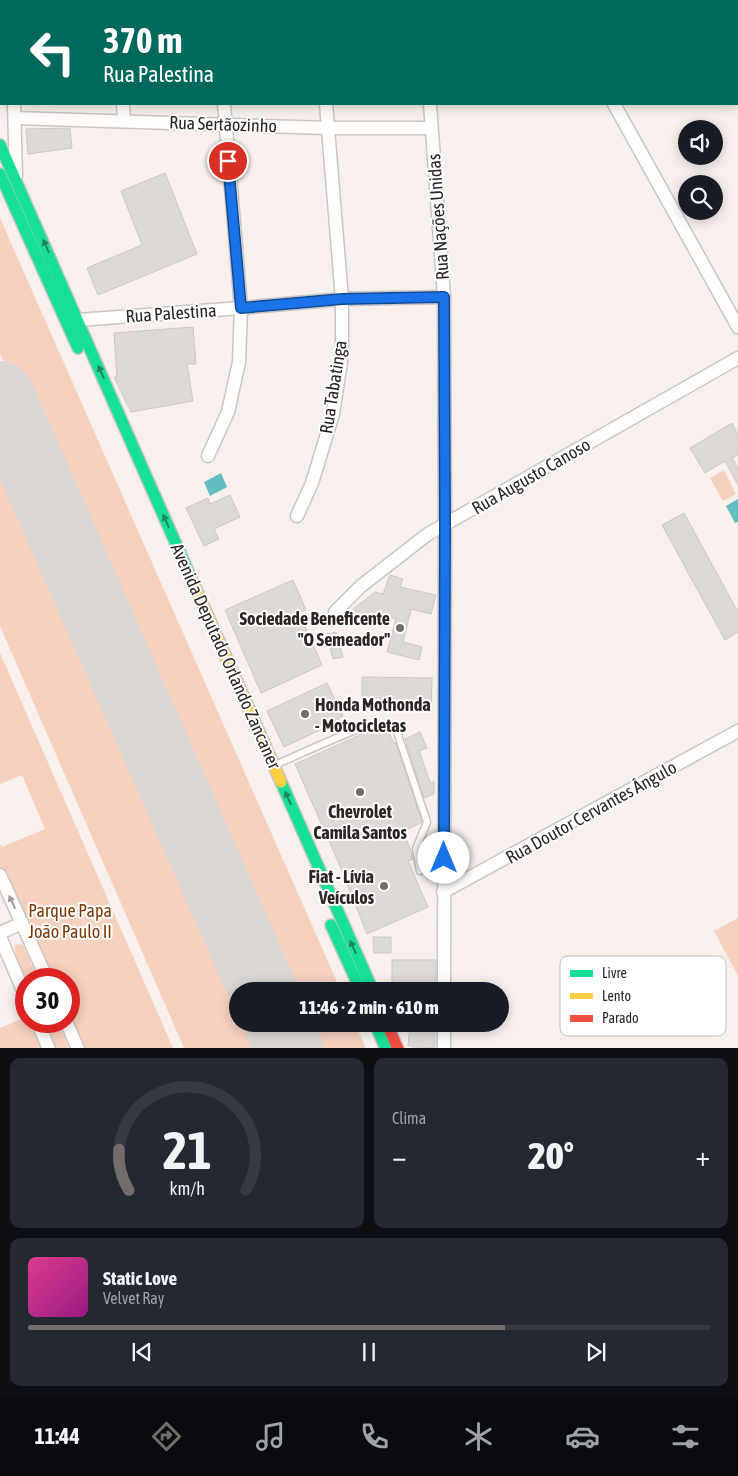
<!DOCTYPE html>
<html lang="pt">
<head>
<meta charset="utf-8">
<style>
  :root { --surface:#171b24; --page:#242831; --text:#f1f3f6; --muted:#9ea1a6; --line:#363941; --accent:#726d6a }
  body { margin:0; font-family:"Asap Condensed",sans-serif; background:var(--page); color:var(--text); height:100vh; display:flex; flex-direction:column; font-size:19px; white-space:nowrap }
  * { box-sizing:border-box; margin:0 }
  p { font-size:16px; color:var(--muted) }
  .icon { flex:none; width:28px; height:28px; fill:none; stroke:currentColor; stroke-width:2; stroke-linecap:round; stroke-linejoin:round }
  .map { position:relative; height:1048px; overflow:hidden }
  .panel { display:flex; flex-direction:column; gap:10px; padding:10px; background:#0d0f14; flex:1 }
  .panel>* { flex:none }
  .guide { position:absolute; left:0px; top:0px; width:739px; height:105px; box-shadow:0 2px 12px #0003; background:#00695c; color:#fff; overflow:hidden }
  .tools { position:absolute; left:678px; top:120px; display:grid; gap:10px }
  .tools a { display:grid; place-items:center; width:45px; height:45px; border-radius:50%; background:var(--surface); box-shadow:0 2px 12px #0003; font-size:25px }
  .speed { position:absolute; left:15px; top:968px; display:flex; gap:10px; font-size:25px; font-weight:700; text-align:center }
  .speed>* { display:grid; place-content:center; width:65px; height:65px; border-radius:50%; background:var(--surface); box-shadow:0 2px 12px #0003; line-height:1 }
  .speed .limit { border:8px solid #d22; background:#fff; color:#111 }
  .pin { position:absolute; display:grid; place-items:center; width:42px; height:42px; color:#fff; margin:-21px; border:2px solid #fff; border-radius:50%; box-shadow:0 1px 5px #0007 }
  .me { position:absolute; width:55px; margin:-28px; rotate:0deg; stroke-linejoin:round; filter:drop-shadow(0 0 4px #0008) }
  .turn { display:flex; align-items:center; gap:18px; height:105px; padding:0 20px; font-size:22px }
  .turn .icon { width:65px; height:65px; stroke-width:2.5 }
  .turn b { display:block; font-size:35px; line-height:42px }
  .big { font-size:38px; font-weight:800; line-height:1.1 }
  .panel .card { flex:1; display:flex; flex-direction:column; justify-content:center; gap:8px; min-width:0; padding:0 18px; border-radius:10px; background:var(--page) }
  .panel .dial { align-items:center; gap:0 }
  .dial svg { height:130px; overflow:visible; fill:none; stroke:var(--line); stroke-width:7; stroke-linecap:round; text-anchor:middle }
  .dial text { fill:var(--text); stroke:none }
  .song { display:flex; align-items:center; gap:15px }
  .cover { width:60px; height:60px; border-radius:8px; background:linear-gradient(135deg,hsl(330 70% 55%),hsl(310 70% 35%)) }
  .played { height:5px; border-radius:2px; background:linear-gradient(90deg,var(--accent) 70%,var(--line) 70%) }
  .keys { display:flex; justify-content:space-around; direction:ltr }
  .heat { display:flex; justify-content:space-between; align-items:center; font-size:28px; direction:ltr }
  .panel .tiles { flex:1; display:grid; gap:10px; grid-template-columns:1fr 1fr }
  .card:last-child { grid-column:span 2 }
  .trip { position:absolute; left:229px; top:982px; width:280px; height:50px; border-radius:25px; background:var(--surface); box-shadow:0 2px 12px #0003; font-weight:800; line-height:50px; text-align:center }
  .tabs { display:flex; height:80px; justify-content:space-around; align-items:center; background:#090b0e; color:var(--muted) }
  .tabs .icon { width:35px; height:35px }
  .tabs .on { color:var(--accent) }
  .tabs b { font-size:22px; color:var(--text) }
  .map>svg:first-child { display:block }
  .green { fill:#f5d1be }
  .water { fill:#63bdc3 }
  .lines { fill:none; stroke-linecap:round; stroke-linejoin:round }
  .runway { stroke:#dad6d4; stroke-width:68 }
  .building { fill:#ded9d6; stroke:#cdc8c5 }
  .lane-casing { stroke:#cac6c3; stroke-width:9 }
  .street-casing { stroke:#cac6c3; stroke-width:15 }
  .fast-casing { stroke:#cac6c3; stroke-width:14 }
  .slow-casing { stroke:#cac6c3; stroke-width:14 }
  .jam-casing { stroke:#cac6c3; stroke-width:14 }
  .lane { stroke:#fefdfc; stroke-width:6 }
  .street { stroke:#fefdfc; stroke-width:12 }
  .fast { stroke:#16e098; stroke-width:11 }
  .slow { stroke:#ffcf43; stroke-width:11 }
  .jam { stroke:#f24e42; stroke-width:11 }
  .oneway { fill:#20835e }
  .oneway2 { fill:#9f9c9b }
  .route-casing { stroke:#114b97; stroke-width:12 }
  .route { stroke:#1a73e8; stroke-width:9 }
  .poi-dot { fill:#726d6a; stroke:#fff; stroke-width:2 }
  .labels { text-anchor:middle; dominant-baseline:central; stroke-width:4; stroke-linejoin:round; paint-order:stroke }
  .street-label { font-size:18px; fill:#2b2624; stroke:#fff }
  .poi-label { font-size:18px; font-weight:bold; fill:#2b2624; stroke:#fff; text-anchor:end }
  .park-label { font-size:18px; fill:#7d3907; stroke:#fff }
  .key { fill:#fff; stroke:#bfbebd; stroke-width:1 }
  .key-label { font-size:14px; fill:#2b2624 }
</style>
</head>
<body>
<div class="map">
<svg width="738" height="1049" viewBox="0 0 738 1049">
  <rect width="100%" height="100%" fill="#f7f0ec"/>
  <g class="green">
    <polygon points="0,218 341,991 283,991 0,353"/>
    <polygon points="0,434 245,991 238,991 238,1024 259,1024 270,1048 184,1048 0,626"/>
    <polygon points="724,470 736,494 723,501 710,478"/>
    <polygon points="0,653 173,1048 79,1048 69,1021 69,979 48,979 0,871 0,844 2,847 45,829 22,775 0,784"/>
    <polygon points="738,918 738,976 714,931"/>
    <polygon points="18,944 23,945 38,979 26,980 15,955 15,945"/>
    <polygon points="26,1017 26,1021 29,1021 41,1048 0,1048 0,1028"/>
    <polygon points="45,1021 57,1021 69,1048 56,1048"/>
    <polygon points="298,1024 355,1024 366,1048 308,1048"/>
  </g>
  <g class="water">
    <polygon points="221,473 227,487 210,496 204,482"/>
    <polygon points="738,499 738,522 735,523 726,506"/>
  </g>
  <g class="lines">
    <g class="runway">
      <polyline points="0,395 263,991"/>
      <polyline points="278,1024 289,1049"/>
    </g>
  </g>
  <g class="building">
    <polygon points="70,128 72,148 28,154 26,129"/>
    <polygon points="165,173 197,254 98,295 87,268 142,245 121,191"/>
    <polygon points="193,327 196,364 187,364 193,401 131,412 114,377 117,377 114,333"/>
    <polygon points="732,423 738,435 738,455 732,458 738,468 738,485 725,461 705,473 690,448"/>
    <polygon points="230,495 240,517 214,529 219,539 204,546 186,508 208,498 210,504"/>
    <polygon points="684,513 738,612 738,632 725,640 662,525"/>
    <polygon points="390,575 403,579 400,587 436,595 431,614 411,609 403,642 422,647 419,660 387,652 396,619 376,613 367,617 366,614 356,618 352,624 346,615 375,592 383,594"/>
    <polygon points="293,580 306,610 299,613 322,665 261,693 225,610"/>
    <polygon points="336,632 343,657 333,659 327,634"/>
    <polygon points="362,677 432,678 431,711 362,709"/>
    <polygon points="327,683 343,716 338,719 339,721 284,747 267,711"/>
    <polygon points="420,732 427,748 419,751 430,782 434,782 434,794 424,798 405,739"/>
    <polygon points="375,733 390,734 394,744 396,743 422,822 403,832 411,851 413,859 408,861 428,907 367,934 340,866 295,764 362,734"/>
    <polygon points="373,937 391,937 391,953 374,953"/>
    <rect x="392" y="960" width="44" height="31"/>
    <polygon points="410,1024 435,1024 435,1047 413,1049 413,1046 408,1046"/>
  </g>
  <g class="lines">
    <g class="lane-casing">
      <g id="lane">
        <polyline points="0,16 1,17"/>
        <path d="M275,765C300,754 326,742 351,732C361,728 389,725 397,732L427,822L416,849L420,871"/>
      </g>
    </g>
    <g class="street-casing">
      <g id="street">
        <polyline points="9,0 9,1"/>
        <polyline points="116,0 116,1"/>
        <polyline points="217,0 217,1"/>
        <polyline points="319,0 319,1"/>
        <polyline points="422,0 422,1"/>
        <polyline points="557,0 557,1"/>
        <polyline points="732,0 733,1"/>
        <polyline points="738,12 738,13"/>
        <polyline points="14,104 16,176"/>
        <polyline points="123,104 124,121"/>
        <polyline points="430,104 444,297 445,525 444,991"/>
        <polyline points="614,104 738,327"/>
        <polyline points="15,118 328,128 431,128"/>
        <polyline points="70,322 78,320 241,308 342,299 444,297"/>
        <polyline points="208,456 228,412 239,362 241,308 224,104"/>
        <polyline points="297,516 312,483 333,414 342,355 342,299 326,104"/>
        <polyline points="335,612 361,586 428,534 738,358"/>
        <polyline points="0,875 47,979"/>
        <polyline points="443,892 738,731"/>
        <polyline points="0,933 22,923"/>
        <polyline points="0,937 26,997"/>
        <polyline points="37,1021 49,1049"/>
        <polyline points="66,1021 78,1049"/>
        <polyline points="444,1024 444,1049"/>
      </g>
    </g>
    <g class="fast-casing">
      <g id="fast">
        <polyline points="0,145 191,578"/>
        <polyline points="0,174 78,348"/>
        <polyline points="281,782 373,991"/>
        <polyline points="331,925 361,991"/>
        <polyline points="375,1024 386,1049"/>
      </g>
    </g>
    <g class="slow-casing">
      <polyline id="slow" points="191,578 281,782"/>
    </g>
    <g class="jam-casing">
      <polyline id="jam" points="387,1024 398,1049"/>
    </g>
    <use href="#lane" class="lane"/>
    <use href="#street" class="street"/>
    <use href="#fast" class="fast"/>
    <use href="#slow" class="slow"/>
    <use href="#jam" class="jam"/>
  </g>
  <defs><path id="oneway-solid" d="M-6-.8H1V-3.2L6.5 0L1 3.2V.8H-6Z" transform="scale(1.25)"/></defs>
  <g class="oneway">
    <use href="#oneway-solid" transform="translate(46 246) rotate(-114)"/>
    <use href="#oneway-solid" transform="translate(101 372) rotate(-114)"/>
    <use href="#oneway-solid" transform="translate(166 521) rotate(-114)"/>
    <use href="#oneway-solid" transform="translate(288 798) rotate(-114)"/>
    <use href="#oneway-solid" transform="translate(353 947) rotate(-114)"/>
  </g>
  <use class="oneway2" href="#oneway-solid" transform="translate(12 902) rotate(-115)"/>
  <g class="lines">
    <g class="route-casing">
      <polyline id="route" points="228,161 241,308 342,299 444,297 445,525 444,858"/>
    </g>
    <use href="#route" class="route"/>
  </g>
  <g class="poi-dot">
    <circle cx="400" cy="628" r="5"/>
    <circle cx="305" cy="714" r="5"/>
    <circle cx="360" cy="792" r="5"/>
    <circle cx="384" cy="886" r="5"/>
  </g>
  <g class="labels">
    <g class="street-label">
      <text transform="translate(223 124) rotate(2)">Rua Sertãozinho</text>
      <text transform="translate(438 217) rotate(-94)">Rua Nações Unidas</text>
      <text transform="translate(171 313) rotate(-4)">Rua Palestina</text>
      <text transform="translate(333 387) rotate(-81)">Rua Tabatinga</text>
      <text transform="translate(531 476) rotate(-30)">Rua Augusto Canoso</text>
      <text transform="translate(226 656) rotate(66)">Avenida Deputado Orlando Zancaner</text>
      <text transform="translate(591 812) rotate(-29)">Rua Doutor Cervantes Ângulo</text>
    </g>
    <g class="poi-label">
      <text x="390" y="618">Sociedade Beneficente<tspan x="390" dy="21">"O Semeador"</tspan></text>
      <text x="315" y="704" text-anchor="start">Honda Mothonda<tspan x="315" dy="21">- Motocicletas</tspan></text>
      <text x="360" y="811" text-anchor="middle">Chevrolet<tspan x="360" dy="21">Camila Santos</tspan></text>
      <text x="374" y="876">Fiat - Lívia<tspan x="374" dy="21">Veículos</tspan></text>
    </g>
    <g class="park-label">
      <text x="70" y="910">Parque Papa<tspan x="70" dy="21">João Paulo II</tspan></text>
    </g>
  </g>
  <rect x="560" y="956" width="166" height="80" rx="8" class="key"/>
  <rect x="570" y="970" width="23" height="7" fill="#16e098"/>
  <rect x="570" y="993" width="23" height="6" fill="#ffcf43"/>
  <rect x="570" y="1015" width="23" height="7" fill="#f24e42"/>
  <g class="key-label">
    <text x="602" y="978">Livre</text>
    <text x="602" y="1001">Lento</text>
    <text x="602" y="1023">Parado</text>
  </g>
</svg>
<div class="tools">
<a><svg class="icon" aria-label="sound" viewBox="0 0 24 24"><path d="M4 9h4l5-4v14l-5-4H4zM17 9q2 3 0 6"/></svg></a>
<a><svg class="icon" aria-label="search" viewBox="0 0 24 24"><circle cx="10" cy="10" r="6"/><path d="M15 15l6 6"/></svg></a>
</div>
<div class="speed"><div class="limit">30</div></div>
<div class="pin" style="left:228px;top:161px;background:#d93025"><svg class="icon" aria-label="arrive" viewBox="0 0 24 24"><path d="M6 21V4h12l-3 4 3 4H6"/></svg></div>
<svg class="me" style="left:444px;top:858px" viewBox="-20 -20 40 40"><circle r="19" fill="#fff"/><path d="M0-13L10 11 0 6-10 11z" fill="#1a73e8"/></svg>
<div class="trip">11:46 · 2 min · 610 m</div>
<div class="guide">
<div class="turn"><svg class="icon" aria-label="left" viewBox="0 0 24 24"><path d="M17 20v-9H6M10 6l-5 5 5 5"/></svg><div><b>370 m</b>Rua Palestina</div></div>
</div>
</div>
<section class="panel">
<div class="tiles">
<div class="card dial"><svg viewBox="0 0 100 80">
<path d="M14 69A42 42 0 1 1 86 69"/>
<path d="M14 69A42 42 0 0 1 8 44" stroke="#726d6a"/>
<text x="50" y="56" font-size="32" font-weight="700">21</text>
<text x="50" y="72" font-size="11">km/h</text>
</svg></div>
<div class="card"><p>Clima</p>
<div class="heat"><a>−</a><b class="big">20°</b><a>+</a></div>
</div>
<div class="card">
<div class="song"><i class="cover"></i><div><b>Static Love</b><p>Velvet Ray</p></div></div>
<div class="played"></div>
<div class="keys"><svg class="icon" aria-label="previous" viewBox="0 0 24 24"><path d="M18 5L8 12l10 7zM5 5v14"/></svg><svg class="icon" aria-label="pause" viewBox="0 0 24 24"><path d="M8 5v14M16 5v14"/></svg><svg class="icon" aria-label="next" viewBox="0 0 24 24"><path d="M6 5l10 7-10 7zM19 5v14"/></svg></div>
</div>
</div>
</section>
<nav class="tabs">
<b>11:44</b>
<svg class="icon on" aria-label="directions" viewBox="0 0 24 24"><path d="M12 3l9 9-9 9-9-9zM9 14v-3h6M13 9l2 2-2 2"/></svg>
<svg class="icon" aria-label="music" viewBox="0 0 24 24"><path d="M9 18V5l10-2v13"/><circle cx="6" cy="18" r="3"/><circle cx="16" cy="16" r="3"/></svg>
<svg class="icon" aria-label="phone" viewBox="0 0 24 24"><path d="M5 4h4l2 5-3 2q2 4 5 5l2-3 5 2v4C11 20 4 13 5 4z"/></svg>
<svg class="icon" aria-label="climate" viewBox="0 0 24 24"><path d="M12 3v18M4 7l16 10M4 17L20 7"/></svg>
<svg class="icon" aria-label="car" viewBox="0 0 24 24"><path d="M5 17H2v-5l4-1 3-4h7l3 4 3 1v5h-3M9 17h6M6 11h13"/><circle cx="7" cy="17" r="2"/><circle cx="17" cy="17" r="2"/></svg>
<svg class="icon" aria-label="filters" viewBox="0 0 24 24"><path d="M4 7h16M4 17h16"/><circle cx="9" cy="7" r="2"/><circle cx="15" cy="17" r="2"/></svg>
</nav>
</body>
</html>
